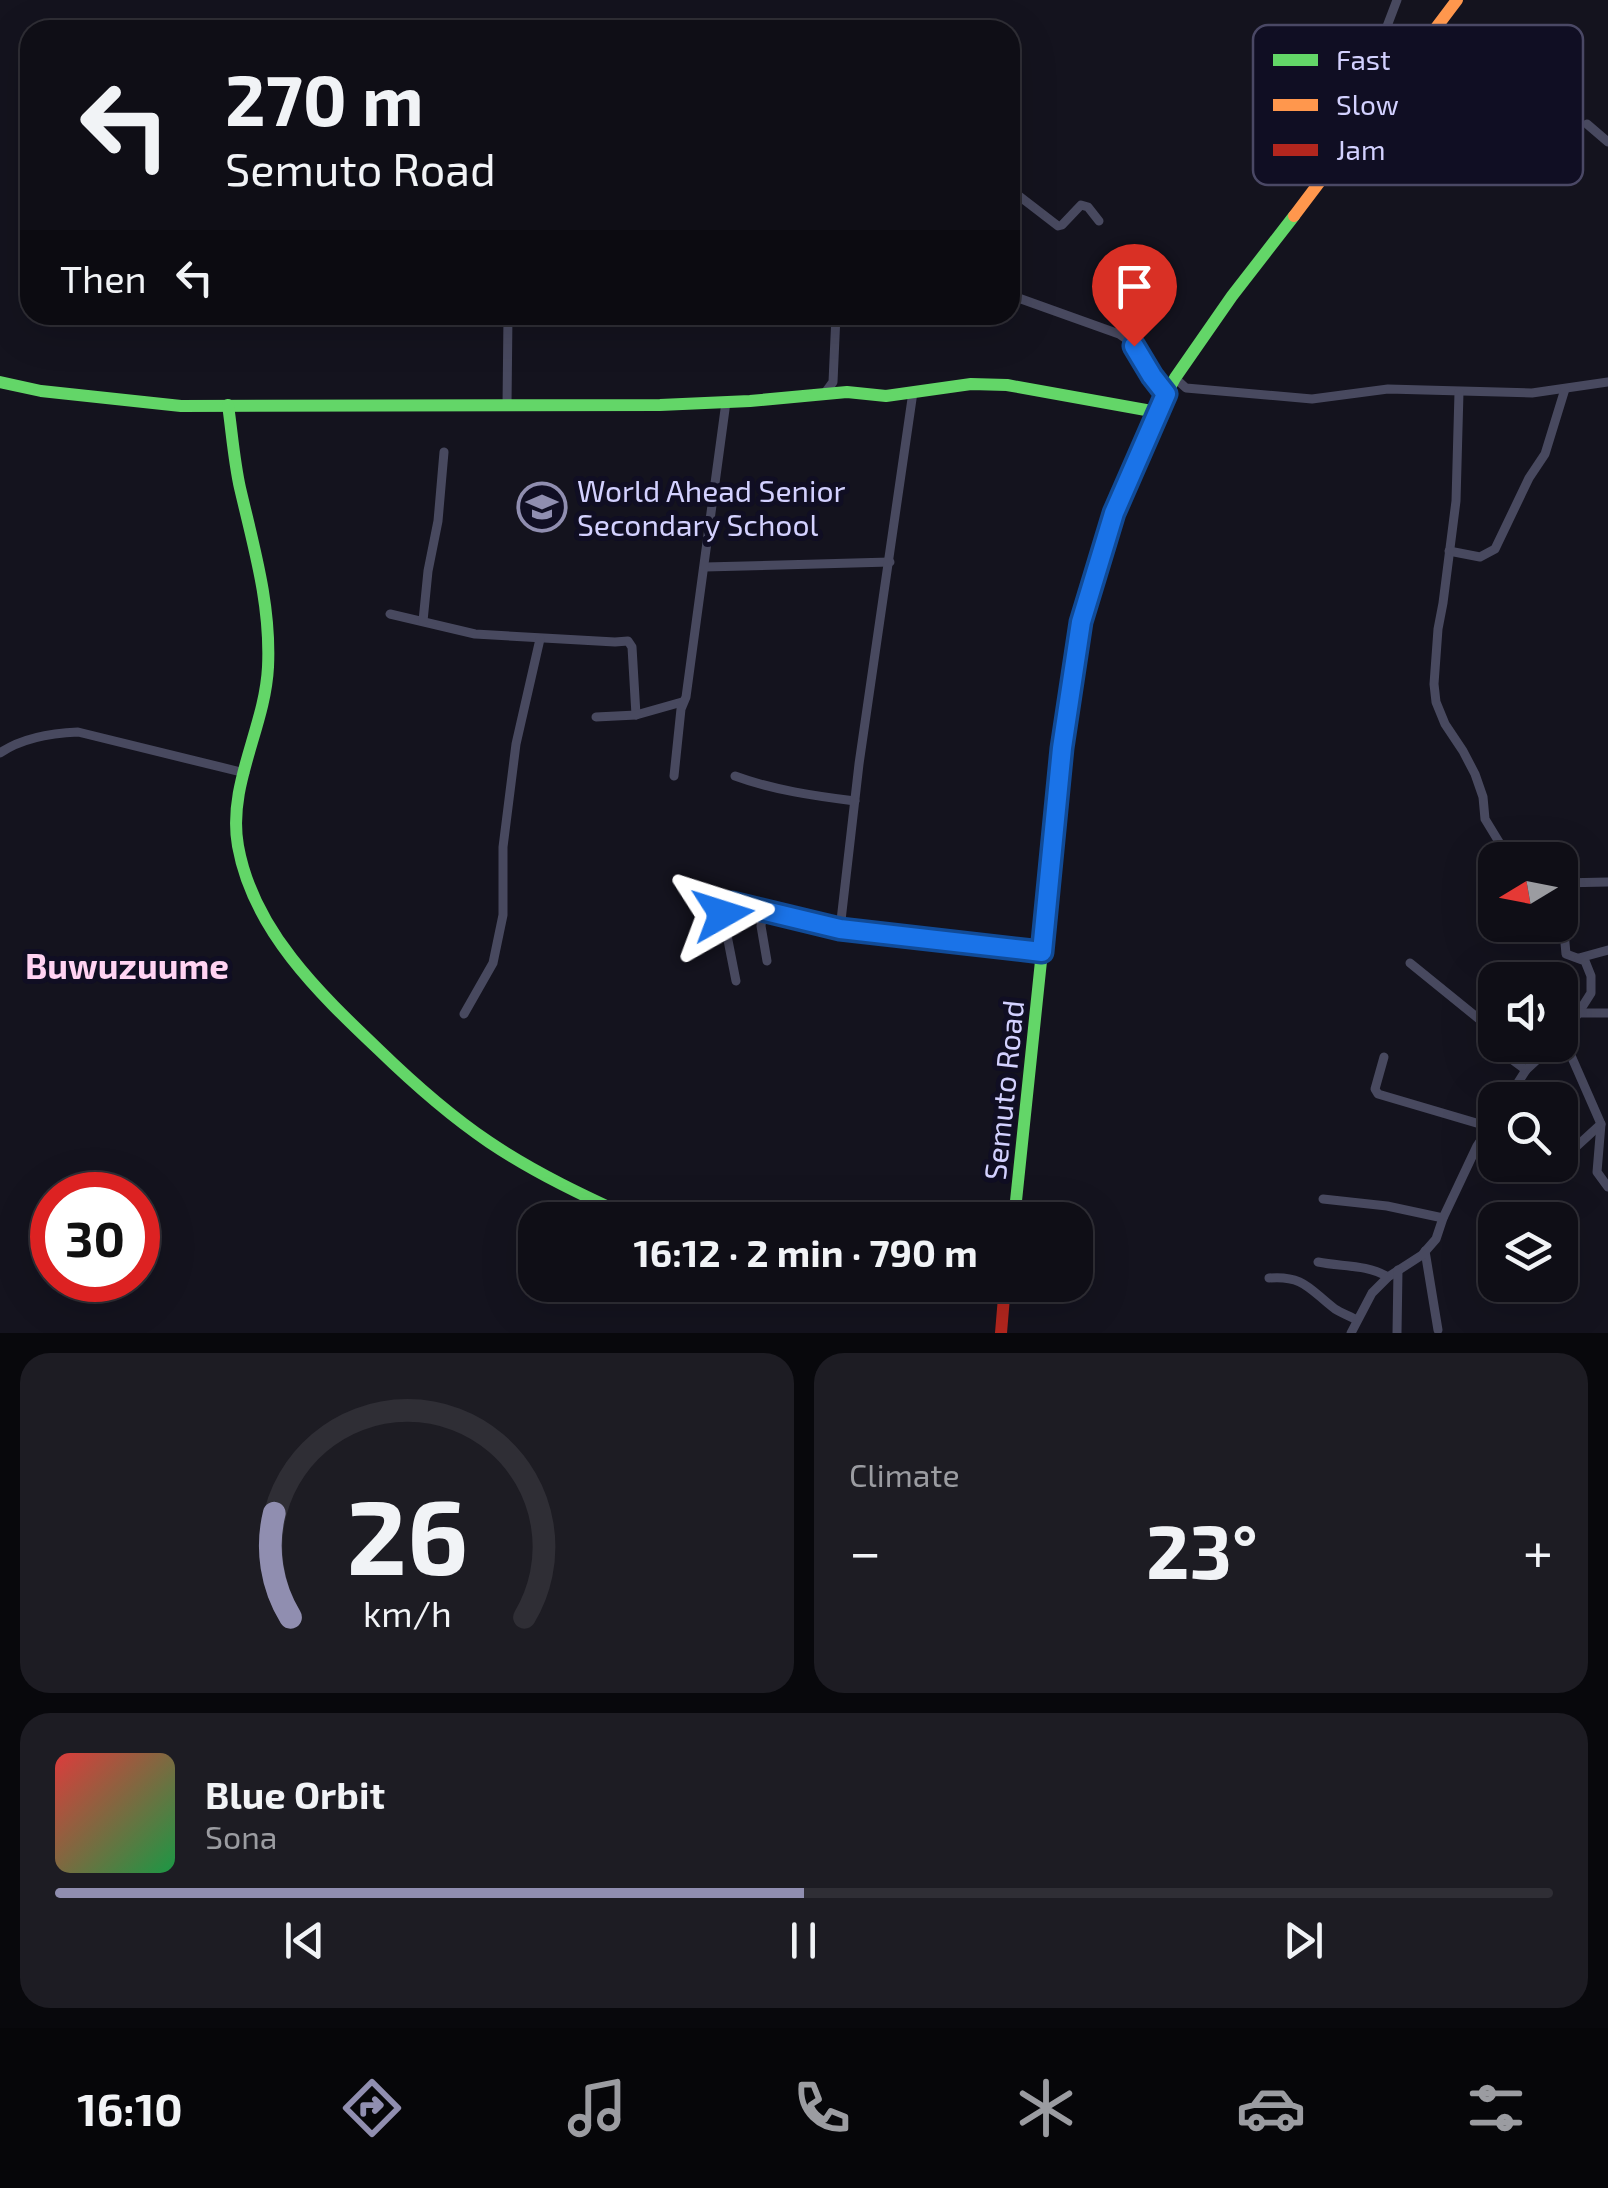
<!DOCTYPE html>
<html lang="en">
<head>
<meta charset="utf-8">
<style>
  :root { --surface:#0f0e16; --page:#1d1c23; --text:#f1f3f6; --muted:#9b9ca1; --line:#2f2e35; --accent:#908eb0 }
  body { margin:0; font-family:"Exo 2",sans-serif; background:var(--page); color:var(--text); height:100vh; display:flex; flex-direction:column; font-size:38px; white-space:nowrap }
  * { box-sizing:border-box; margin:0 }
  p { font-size:32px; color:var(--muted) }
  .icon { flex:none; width:55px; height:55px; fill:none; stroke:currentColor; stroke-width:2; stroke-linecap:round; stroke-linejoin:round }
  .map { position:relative; height:1333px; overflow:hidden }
  .side { display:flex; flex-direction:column; gap:20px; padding:20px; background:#08080c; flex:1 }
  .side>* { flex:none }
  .banner { position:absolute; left:20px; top:20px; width:1000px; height:305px; border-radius:30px; box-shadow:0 10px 40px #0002,0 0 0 2px var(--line); background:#0f0e16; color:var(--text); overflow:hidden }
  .needle { width:65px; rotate:260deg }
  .tools { position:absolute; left:1478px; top:842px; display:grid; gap:20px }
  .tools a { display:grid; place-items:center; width:100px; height:100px; border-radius:20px; background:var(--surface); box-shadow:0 10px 40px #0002,0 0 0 2px var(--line); font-size:50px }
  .speed { position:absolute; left:30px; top:1172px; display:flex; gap:20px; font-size:50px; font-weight:700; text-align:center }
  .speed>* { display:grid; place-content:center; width:130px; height:130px; border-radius:50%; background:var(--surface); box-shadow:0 10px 40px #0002,0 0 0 2px var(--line); line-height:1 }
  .speed .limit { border:15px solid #d22; background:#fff; color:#111 }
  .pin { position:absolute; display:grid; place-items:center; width:85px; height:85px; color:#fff; margin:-102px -42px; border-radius:50% 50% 50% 0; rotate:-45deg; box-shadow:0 0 10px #0007 }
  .pin .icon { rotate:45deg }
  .me { position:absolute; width:110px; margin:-55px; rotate:84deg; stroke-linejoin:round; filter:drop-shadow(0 0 8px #0008) }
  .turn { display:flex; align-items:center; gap:35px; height:210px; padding:0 40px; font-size:45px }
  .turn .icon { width:130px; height:130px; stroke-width:2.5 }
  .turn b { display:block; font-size:70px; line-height:85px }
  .then { display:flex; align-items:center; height:95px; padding:0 40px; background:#0003; gap:20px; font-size:38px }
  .big { font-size:75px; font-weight:700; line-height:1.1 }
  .side .card { flex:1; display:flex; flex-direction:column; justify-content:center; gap:15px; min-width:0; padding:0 35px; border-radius:30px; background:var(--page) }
  .side .dial { align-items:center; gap:0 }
  .dial svg { height:260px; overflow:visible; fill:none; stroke:var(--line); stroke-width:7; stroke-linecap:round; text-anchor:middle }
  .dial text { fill:var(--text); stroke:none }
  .song { display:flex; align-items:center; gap:30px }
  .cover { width:120px; height:120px; border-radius:15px; background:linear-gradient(135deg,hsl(0 70% 55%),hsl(140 70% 35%)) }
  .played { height:10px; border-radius:5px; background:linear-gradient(90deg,var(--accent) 50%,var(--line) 50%) }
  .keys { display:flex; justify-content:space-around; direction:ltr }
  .heat { display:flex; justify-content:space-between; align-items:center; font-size:55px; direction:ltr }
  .side .tiles { flex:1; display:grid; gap:20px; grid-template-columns:1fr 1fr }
  .card:last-child { grid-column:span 2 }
  .trip { position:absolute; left:518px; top:1202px; width:575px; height:100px; border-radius:30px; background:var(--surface); box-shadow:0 10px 40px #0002,0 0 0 2px var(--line); font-weight:700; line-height:100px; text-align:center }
  .tabs { display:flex; height:160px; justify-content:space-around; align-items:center; background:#060609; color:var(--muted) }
  .tabs .icon { width:70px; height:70px }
  .tabs .active { color:var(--accent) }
  .tabs b { font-size:45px; color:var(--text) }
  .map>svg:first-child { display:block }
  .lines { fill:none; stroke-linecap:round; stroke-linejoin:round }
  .street { stroke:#48495f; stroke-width:9 }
  .fast { stroke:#63d668; stroke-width:12 }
  .slow { stroke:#ff974d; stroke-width:12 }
  .jam { stroke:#b3261e; stroke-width:12 }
  .route-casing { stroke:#114b97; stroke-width:25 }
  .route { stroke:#1a73e8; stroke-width:18 }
  .labels { text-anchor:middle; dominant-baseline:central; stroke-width:10; stroke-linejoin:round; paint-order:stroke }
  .poi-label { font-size:30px; fill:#d3d1ff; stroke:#100e23; text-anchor:start }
  .street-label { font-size:30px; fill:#d3d1ff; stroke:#100e23 }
  .quarter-label { font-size:35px; font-weight:bold; fill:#ffd3f2; stroke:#100e23 }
  .key { fill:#100e23; stroke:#4a4865; stroke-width:2.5 }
  .key-label { font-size:28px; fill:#d3d1ff }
</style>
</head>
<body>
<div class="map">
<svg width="1608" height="1333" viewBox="0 0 1608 1333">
  <rect width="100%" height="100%" fill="#14131e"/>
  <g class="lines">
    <g class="street">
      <path d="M1388,89C1380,81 1372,74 1373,63L1397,0"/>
      <polyline points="1587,124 1608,142"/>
      <polyline points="1010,189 1058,226 1062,225 1081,205 1088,207 1099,221"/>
      <path d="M1010,295L1119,334C1142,348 1150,373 1166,394"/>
      <polyline points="1175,378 1186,388 1312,399 1388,389 1532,393 1608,382"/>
      <polyline points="1459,392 1456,501 1443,603 1438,629 1434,684 1436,702 1445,724 1463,751 1475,774 1483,797 1485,819 1510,860"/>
      <polyline points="825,393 833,382 836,315"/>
      <polyline points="507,405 508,315"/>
      <polyline points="1449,551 1480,557 1495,549 1529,478 1545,454 1565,389"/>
      <polyline points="705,567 890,562"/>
      <polyline points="390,614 475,634 615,642 628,641 632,647 636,715"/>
      <polyline points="423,621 428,571 438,521 444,452"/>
      <polyline points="596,717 636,715 682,702"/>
      <path d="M0,753C22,738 52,733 78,732L245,773"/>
      <polyline points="674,776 681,709 686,697 726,402"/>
      <path d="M735,776C773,790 815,796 855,801"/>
      <polyline points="1560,883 1608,882"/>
      <polyline points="763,911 761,926 767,961"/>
      <polyline points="1560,925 1564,932 1566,954 1585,961 1591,976 1591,993 1565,1034 1569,1051 1601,1124 1597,1172 1608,1187"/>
      <polyline points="840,929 859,764 913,392"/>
      <polyline points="1579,958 1608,950"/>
      <polyline points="1410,963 1479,1019 1495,1038"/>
      <polyline points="736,981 723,915 723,906 727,903 840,929 1042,951"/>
      <polyline points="1578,1013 1608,1013"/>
      <polyline points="464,1014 493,963 503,915 503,847 516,744 540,639"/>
      <polyline points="1500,1045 1507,1056 1526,1070"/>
      <polyline points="1384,1057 1375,1089 1378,1094 1490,1127"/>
      <polyline points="1507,1100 1526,1070 1553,1045"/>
      <polyline points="1560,1153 1577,1146 1601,1124"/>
      <polyline points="1537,1172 1544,1165"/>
      <polyline points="1323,1199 1387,1206 1443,1218"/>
      <polyline points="1425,1251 1438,1330"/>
      <path d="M1318,1262C1342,1267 1366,1264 1388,1277"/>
      <path d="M1269,1278C1304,1275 1310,1290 1335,1309C1341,1313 1350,1316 1357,1320"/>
      <path d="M830,1285C862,1293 878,1299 909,1285"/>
      <polyline points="889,1294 972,1285"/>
      <polyline points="1351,1333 1372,1293 1388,1277 1422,1255 1436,1239 1443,1218 1477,1146 1495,1119"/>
      <polyline points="1397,1333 1398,1270"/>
    </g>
    <g class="fast">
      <polyline points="0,382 41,391 181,406 660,405 750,401 847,392 886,396 971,384 1007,385 1157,412"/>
      <path d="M228,405C232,433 234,461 240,488C254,548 271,605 268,667C265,728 227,785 238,846C253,930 319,993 378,1049C413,1083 449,1115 489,1142C535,1173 586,1197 637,1220"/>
      <polyline points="1014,1220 1070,683 1088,592 1114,513 1157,412 1175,378 1232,296 1294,216"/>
    </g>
    <polyline class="slow" points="1294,216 1457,0"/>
    <polyline class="jam" points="1001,1333 1005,1285"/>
  </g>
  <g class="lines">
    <g class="route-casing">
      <polyline id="route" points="723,914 723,906 726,903 732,903 840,929 1042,952 1062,748 1081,622 1114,513 1166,394 1152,376 1134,346"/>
    </g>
    <use href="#route" class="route"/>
  </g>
  <defs>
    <g id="school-ring" transform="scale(2.5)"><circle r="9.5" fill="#100e23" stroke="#908eb0" stroke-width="1.5"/><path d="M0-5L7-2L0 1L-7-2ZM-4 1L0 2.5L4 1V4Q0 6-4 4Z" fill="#908eb0"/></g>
  </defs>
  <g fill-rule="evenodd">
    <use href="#school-ring" x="542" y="507"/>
  </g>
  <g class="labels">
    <g class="poi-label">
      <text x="577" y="490">World Ahead Senior<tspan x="577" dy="34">Secondary School</tspan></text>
    </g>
    <g class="street-label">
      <text transform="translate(1003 1090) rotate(-84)">Semuto Road</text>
    </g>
    <g class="quarter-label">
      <text x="127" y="965">Buwuzuume</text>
    </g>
  </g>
  <rect x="1253" y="25" width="330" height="160" rx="15" class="key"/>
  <rect x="1273" y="54" width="45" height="12" fill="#63d668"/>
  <rect x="1273" y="99" width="45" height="12" fill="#ff974d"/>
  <rect x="1273" y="144" width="45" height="12" fill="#b3261e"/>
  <g class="key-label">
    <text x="1336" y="70">Fast</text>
    <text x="1336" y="115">Slow</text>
    <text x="1336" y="160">Jam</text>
  </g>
</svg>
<div class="tools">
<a><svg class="needle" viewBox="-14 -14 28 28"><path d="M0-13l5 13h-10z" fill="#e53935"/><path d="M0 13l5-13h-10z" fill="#9b9ca1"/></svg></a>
<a><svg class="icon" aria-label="sound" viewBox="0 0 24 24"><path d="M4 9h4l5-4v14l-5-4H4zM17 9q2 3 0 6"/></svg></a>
<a><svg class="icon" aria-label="search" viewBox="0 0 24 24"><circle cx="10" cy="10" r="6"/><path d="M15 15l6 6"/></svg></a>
<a><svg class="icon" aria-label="layers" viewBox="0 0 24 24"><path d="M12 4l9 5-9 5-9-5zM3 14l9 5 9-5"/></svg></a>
</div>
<div class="speed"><div class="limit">30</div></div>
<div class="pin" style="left:1134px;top:346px;background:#d93025"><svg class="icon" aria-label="arrive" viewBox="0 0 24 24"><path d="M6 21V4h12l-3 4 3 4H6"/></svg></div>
<svg class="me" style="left:723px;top:914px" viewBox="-20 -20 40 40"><path d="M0-17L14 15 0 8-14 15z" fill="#1a73e8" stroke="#fff" stroke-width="4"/></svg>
<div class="trip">16:12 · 2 min · 790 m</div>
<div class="banner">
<div class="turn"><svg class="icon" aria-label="left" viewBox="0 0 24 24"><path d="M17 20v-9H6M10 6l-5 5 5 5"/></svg><div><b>270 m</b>Semuto Road</div></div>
<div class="then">Then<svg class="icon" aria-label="left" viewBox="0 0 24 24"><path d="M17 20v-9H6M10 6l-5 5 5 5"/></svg></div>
</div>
</div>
<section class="side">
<div class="tiles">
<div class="card dial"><svg viewBox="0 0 100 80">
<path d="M14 69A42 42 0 1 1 86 69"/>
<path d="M14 69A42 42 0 0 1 9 37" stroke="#908eb0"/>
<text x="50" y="56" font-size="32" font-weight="700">26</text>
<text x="50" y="72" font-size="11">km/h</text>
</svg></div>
<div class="card"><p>Climate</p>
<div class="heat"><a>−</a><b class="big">23°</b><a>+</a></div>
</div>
<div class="card">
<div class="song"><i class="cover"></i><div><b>Blue Orbit</b><p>Sona</p></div></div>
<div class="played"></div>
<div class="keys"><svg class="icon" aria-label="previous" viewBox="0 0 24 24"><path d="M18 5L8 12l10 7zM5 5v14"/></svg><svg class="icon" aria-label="pause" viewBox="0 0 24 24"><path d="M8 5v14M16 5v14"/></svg><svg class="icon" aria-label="next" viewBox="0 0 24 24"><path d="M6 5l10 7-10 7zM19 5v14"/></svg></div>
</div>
</div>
</section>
<nav class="tabs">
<b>16:10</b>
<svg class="icon active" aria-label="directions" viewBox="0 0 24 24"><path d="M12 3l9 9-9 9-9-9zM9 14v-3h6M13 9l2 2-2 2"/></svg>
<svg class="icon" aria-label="music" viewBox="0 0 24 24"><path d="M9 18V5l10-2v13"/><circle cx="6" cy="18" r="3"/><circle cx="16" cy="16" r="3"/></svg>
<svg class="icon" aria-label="phone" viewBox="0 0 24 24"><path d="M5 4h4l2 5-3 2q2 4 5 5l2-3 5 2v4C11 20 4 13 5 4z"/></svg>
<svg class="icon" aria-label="climate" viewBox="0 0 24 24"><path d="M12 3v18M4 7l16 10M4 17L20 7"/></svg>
<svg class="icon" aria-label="car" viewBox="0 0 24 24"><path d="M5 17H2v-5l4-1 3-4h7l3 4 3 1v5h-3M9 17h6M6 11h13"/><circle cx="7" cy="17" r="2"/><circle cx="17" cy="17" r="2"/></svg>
<svg class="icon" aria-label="filters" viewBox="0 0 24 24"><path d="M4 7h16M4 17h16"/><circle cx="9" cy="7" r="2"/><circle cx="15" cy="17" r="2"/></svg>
</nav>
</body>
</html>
